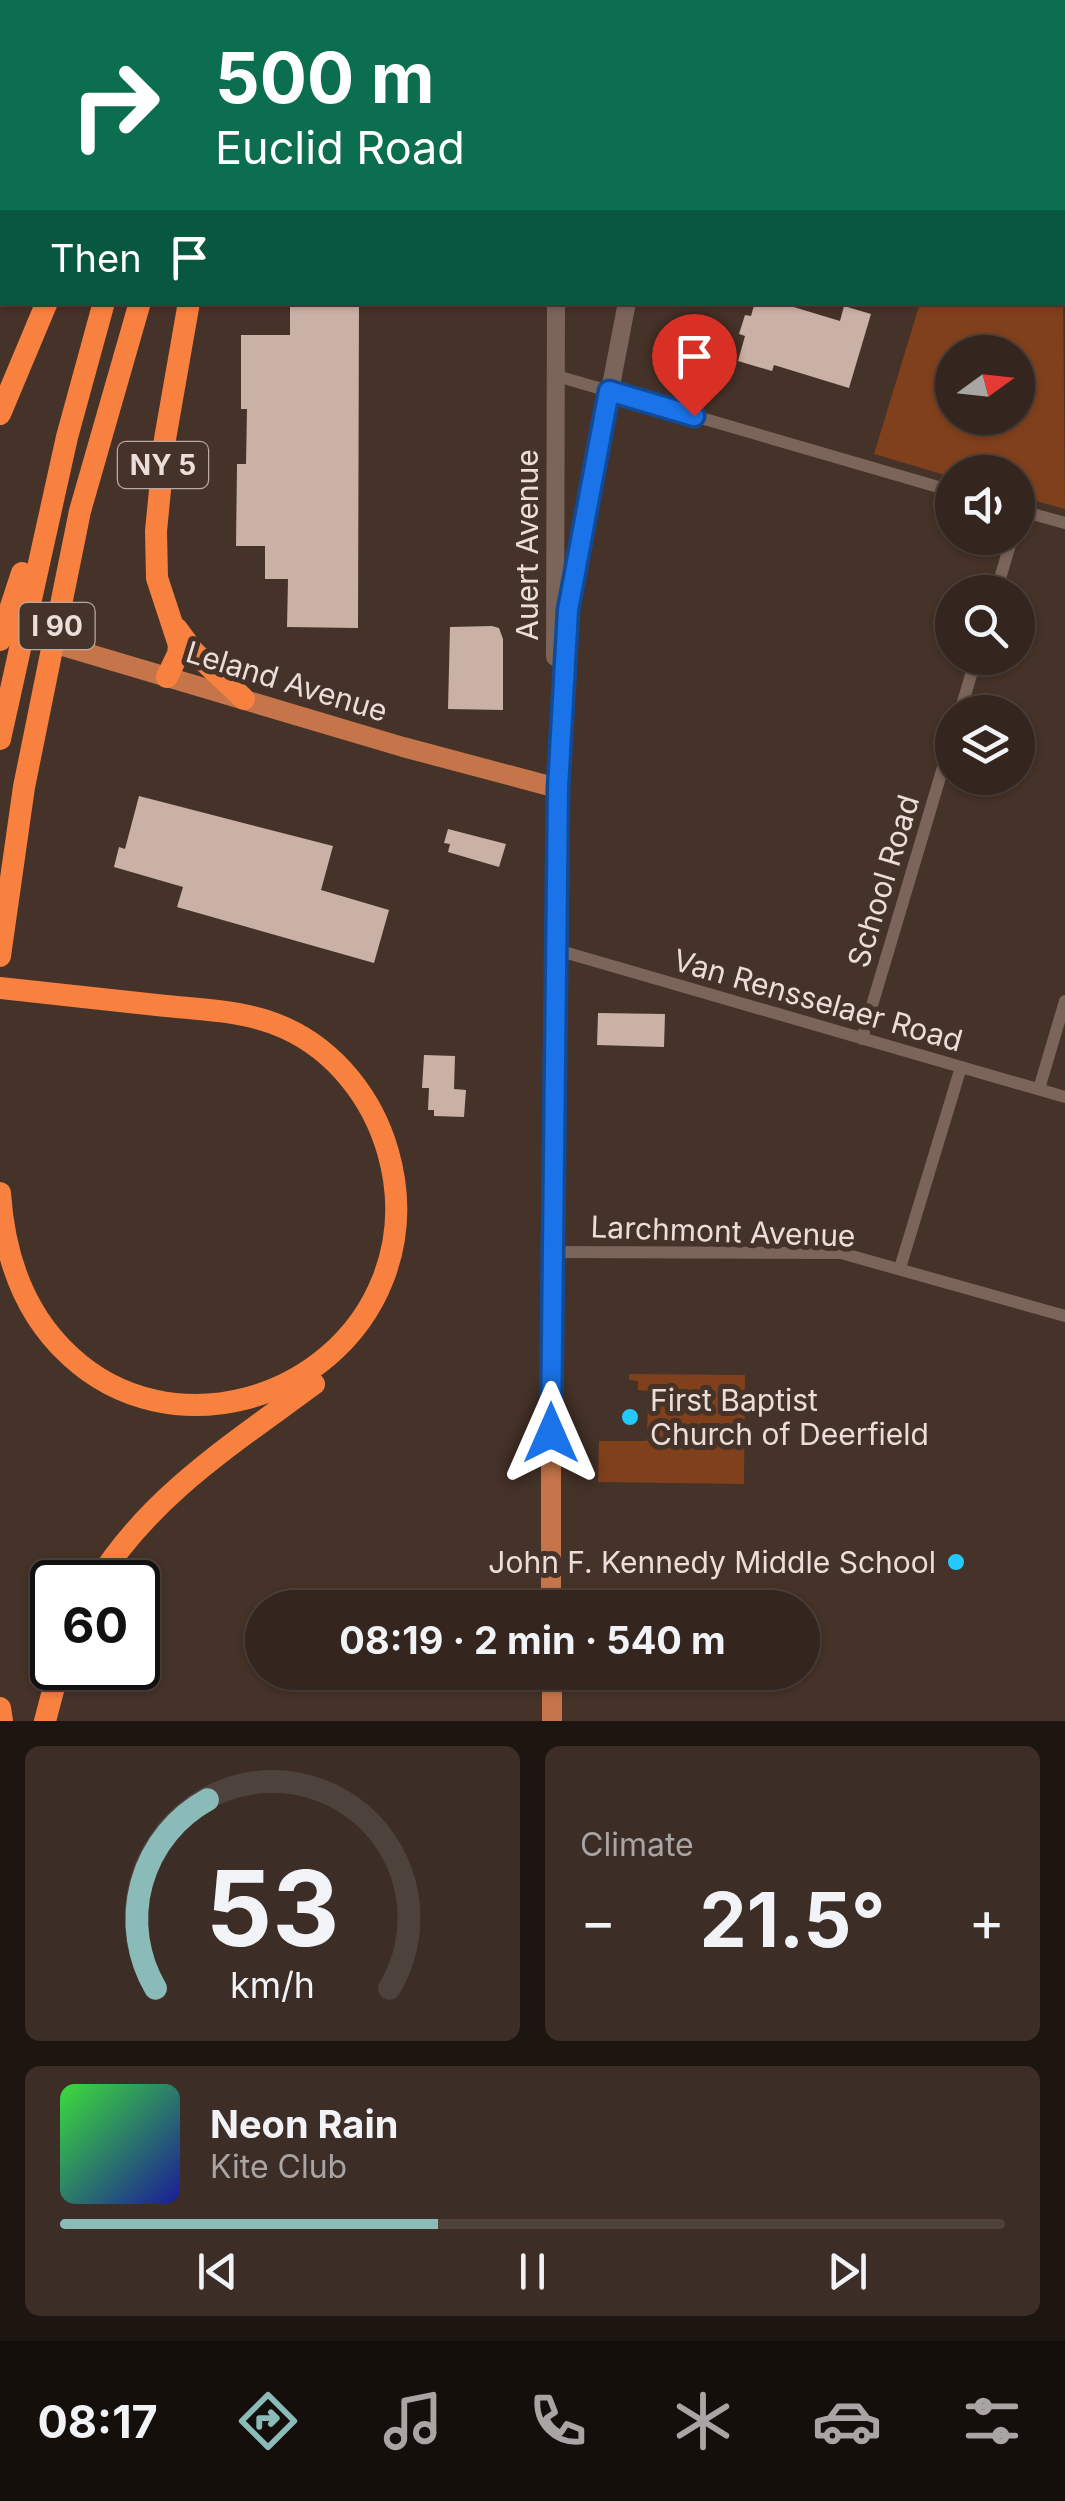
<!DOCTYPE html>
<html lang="en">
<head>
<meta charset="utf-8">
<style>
  :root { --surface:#34261e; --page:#3c2e27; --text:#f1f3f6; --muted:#a9a5a4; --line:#4e433c; --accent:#8bbbb9 }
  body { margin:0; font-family:Inter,sans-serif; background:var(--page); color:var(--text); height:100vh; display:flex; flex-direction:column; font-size:38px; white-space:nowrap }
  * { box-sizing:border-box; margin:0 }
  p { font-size:32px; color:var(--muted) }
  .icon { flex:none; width:55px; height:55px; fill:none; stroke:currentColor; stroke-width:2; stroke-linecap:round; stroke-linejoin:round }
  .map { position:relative; height:1721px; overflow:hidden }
  .drawer { display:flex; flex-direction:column; gap:25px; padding:25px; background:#1d1510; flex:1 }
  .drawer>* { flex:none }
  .banner { position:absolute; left:0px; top:0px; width:1065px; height:305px; box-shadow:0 2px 8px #0004,0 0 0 2px var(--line); background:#0b6e4f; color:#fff; overflow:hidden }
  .needle { width:65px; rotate:75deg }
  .buttons { position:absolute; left:935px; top:335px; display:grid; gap:20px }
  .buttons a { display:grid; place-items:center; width:100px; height:100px; border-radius:50%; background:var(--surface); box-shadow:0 2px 8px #0004,0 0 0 2px var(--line); font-size:50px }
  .speed { position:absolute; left:30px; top:1560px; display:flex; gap:20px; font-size:50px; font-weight:700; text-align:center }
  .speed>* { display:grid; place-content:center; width:130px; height:130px; border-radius:50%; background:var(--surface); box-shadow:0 2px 8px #0004,0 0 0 2px var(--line); line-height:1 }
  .speed .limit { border:5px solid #111; border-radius:15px; background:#fff; color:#111 }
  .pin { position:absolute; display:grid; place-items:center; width:85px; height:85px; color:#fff; margin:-102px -42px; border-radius:50% 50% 50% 0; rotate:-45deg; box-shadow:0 0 10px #0007 }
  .pin .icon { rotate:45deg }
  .me { position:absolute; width:110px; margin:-55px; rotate:0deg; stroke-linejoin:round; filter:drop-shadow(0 0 8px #0008) }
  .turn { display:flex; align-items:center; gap:35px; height:210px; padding:0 50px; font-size:45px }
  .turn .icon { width:130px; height:130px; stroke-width:2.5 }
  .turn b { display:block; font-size:70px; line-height:85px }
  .then { display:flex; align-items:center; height:95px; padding:0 50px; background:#0003; gap:20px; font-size:38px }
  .big { font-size:75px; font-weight:700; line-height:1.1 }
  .drawer .tile { flex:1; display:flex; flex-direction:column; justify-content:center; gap:15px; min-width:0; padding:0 35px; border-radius:15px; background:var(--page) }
  .drawer .dial { align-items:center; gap:0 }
  .dial svg { height:260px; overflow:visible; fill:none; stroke:var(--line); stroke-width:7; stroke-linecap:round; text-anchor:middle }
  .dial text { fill:var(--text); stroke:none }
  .song { display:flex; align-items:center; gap:30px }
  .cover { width:120px; height:120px; border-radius:15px; background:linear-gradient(135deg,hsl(120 70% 55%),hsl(240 70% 35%)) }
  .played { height:10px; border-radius:5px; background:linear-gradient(90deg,var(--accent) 40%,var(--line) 40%) }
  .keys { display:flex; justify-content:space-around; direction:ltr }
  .heat { display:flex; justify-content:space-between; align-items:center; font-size:55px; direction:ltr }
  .drawer .tiles { flex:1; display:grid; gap:25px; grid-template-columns:1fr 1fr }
  .tile:last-child { grid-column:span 2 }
  .trip { position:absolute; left:245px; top:1590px; width:575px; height:100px; border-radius:50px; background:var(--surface); box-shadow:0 2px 8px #0004,0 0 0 2px var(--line); font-weight:700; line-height:100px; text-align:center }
  .tabs { display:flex; height:160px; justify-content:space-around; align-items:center; background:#150f0c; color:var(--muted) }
  .tabs .icon { width:70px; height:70px }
  .tabs .current { color:var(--accent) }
  .tabs b { font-size:45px; color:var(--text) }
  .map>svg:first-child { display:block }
  .green { fill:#81401c; fill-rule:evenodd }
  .building { fill:#cab1a6 }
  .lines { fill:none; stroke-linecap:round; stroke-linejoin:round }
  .street { stroke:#7b645a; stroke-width:12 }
  .secondary { stroke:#7b645a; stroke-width:18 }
  .primary { stroke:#c6754a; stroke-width:20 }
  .highway { stroke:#f88140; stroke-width:22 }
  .route-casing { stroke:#114b97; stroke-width:25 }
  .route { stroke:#1a73e8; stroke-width:18 }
  .poi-dot { fill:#24c9fe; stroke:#453228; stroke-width:4 }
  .labels { text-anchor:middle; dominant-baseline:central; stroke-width:10; stroke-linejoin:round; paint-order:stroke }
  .shield { fill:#453228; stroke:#b9aaa3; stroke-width:2.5 }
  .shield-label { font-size:28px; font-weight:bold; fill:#ebded8 }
  .street-label { font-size:30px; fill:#ebded8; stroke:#453228 }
  .poi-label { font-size:30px; fill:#ebded8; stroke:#453228; text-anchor:start }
</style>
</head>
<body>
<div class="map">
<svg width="1065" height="1721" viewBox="0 0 1065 1721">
  <rect width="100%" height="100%" fill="#453228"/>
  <g class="green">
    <path d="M1063,289L1065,509L1018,496V472H952V477L874,454L920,303L1062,302ZM952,352H1018V418H952Z"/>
    <polygon points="629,1374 745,1375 744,1484 598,1482 599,1441 647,1441 648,1391 638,1390 638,1381 629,1380"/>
  </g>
  <g class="building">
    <polygon points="290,302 359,302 358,628 287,627 288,579 265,579 265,546 236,546 237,464 246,464 247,409 241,409 241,335 290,335"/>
    <polygon points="755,302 777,302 840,321 844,306 871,314 849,388 774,365 772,371 738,361 745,336 739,334 745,315 751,316"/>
    <polygon points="492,626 499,628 503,639 503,710 448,709 450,627"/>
    <polygon points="139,796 333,846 321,890 389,910 374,963 177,907 183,887 114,867 119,847 125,849"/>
    <polygon points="448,829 506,844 499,867 448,852 450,844 444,843"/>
    <polygon points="598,1013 665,1014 664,1047 597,1045"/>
    <polygon points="424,1055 455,1056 454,1089 466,1090 464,1117 434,1116 434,1110 428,1110 429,1088 422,1088"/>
  </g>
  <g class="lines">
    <g class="street">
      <polyline points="1062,11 1065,1"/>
      <polyline points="1062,282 1065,283"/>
      <polyline points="557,376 952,491"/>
      <polyline points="1018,510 1065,523"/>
      <polyline points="996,592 1012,538"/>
      <polyline points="960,712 976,658"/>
      <polyline points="557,950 1065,1097"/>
      <polyline points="862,1039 952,737"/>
      <polyline points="1039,1089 1065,1001"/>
      <polyline points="551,1252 841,1253 1065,1316"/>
      <polyline points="900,1268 961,1067"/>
    </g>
    <g class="secondary">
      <polyline points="691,2 692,0"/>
      <polyline points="555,657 556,302"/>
      <polyline points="557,788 568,610 627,302"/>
    </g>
    <g class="primary">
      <polyline points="12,631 403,747 557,788 551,1252 551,1608"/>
      <polyline points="552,1672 552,1721"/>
    </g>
    <g class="highway">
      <polyline points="353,0 356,2"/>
      <polyline points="124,2 126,0"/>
      <polyline points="148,2 148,0"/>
      <polyline points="192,2 193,0"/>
      <polyline points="223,2 223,0"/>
      <polyline points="266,2 267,0"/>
      <polyline points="553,2 555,0"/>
      <polyline points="0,22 2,23"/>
      <polyline points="0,414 47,302"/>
      <polyline points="177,629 194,652 244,699"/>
      <polyline points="0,640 22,573"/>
      <polyline points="167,677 178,654 179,645 157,578 156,531 165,439 189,302"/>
      <polyline points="0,739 67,437 104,302"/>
      <polyline points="0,956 24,787 80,511 140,302"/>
      <path d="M0,988C55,994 111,1000 166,1006C206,1010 248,1011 285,1028C336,1051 373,1099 388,1152C400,1194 399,1238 383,1279C335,1402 170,1449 70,1356C23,1313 4,1254 0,1193"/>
      <path d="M97,1582C150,1496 234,1443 314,1384"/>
      <polyline points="0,1708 2,1721"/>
      <polyline points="45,1721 59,1668"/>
    </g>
  </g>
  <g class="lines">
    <g class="route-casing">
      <polyline id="route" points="551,1433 558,788 568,610 609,391 694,416"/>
    </g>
    <use href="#route" class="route"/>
  </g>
  <g class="poi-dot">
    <circle cx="630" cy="1417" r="10"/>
    <circle cx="956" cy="1562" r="10"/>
  </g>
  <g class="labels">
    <g class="shield">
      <rect x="118" y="442" width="90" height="46" rx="8"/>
      <rect x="19.5" y="603" width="75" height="46" rx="8"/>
    </g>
    <g class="shield-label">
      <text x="163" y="465">NY 5</text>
      <text x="57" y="626">I 90</text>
    </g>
    <g class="street-label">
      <text transform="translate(527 545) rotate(-90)">Auert Avenue</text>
      <text transform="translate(287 681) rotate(17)">Leland Avenue</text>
      <text transform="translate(883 881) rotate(-73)">School Road</text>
      <text transform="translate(818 1000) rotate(16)">Van Rensselaer Road</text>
      <text transform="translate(723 1231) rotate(2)">Larchmont Avenue</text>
    </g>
    <g class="poi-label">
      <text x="650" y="1400">First Baptist<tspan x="650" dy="34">Church of Deerfield</tspan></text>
      <text x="936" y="1562" text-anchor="end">John F. Kennedy Middle School</text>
    </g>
  </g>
</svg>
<div class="buttons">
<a><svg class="needle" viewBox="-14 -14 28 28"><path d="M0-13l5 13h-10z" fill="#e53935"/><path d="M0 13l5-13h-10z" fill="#a9a5a4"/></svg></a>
<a><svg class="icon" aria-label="sound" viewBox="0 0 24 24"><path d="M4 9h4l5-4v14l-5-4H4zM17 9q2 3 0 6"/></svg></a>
<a><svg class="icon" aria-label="search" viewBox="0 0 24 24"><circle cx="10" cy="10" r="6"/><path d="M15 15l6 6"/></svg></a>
<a><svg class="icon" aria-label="layers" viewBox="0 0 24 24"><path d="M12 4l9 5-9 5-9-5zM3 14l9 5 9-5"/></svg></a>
</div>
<div class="speed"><div class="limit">60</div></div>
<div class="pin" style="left:694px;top:416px;background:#d93025"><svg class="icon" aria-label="arrive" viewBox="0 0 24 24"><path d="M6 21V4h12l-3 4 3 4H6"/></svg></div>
<svg class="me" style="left:551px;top:1433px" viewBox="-20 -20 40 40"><path d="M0-17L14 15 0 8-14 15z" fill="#1a73e8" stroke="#fff" stroke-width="4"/></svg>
<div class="trip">08:19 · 2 min · 540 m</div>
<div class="banner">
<div class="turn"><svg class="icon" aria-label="right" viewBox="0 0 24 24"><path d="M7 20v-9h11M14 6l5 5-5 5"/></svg><div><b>500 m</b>Euclid Road</div></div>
<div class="then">Then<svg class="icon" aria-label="arrive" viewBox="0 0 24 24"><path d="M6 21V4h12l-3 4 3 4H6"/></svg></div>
</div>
</div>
<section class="drawer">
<div class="tiles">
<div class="tile dial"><svg viewBox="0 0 100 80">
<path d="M14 69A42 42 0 1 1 86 69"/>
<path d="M14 69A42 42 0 0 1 30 11" stroke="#8bbbb9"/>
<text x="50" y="56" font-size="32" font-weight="700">53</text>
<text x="50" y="72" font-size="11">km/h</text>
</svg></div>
<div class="tile"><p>Climate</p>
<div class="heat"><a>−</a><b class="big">21.5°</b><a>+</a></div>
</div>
<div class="tile">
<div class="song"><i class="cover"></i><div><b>Neon Rain</b><p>Kite Club</p></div></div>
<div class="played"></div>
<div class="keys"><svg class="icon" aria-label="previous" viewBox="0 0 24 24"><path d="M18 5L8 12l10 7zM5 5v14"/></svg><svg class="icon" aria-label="pause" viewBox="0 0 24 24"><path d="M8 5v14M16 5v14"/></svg><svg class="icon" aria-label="next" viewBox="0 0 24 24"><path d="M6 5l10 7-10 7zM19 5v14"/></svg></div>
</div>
</div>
</section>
<nav class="tabs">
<b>08:17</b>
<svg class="icon current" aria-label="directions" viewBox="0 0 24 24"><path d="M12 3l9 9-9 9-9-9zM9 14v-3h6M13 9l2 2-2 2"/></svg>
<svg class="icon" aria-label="music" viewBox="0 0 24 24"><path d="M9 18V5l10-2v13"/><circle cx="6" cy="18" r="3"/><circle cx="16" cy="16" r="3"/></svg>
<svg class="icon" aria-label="phone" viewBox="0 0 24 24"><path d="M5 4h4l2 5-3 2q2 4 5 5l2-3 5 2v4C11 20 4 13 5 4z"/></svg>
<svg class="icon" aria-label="climate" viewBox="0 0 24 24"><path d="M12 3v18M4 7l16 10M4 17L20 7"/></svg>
<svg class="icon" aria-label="car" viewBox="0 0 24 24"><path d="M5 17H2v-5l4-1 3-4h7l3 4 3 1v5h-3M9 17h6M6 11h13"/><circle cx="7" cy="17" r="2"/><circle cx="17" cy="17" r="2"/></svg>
<svg class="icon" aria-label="filters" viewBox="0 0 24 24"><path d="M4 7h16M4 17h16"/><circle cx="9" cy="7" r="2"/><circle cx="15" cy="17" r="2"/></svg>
</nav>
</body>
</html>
